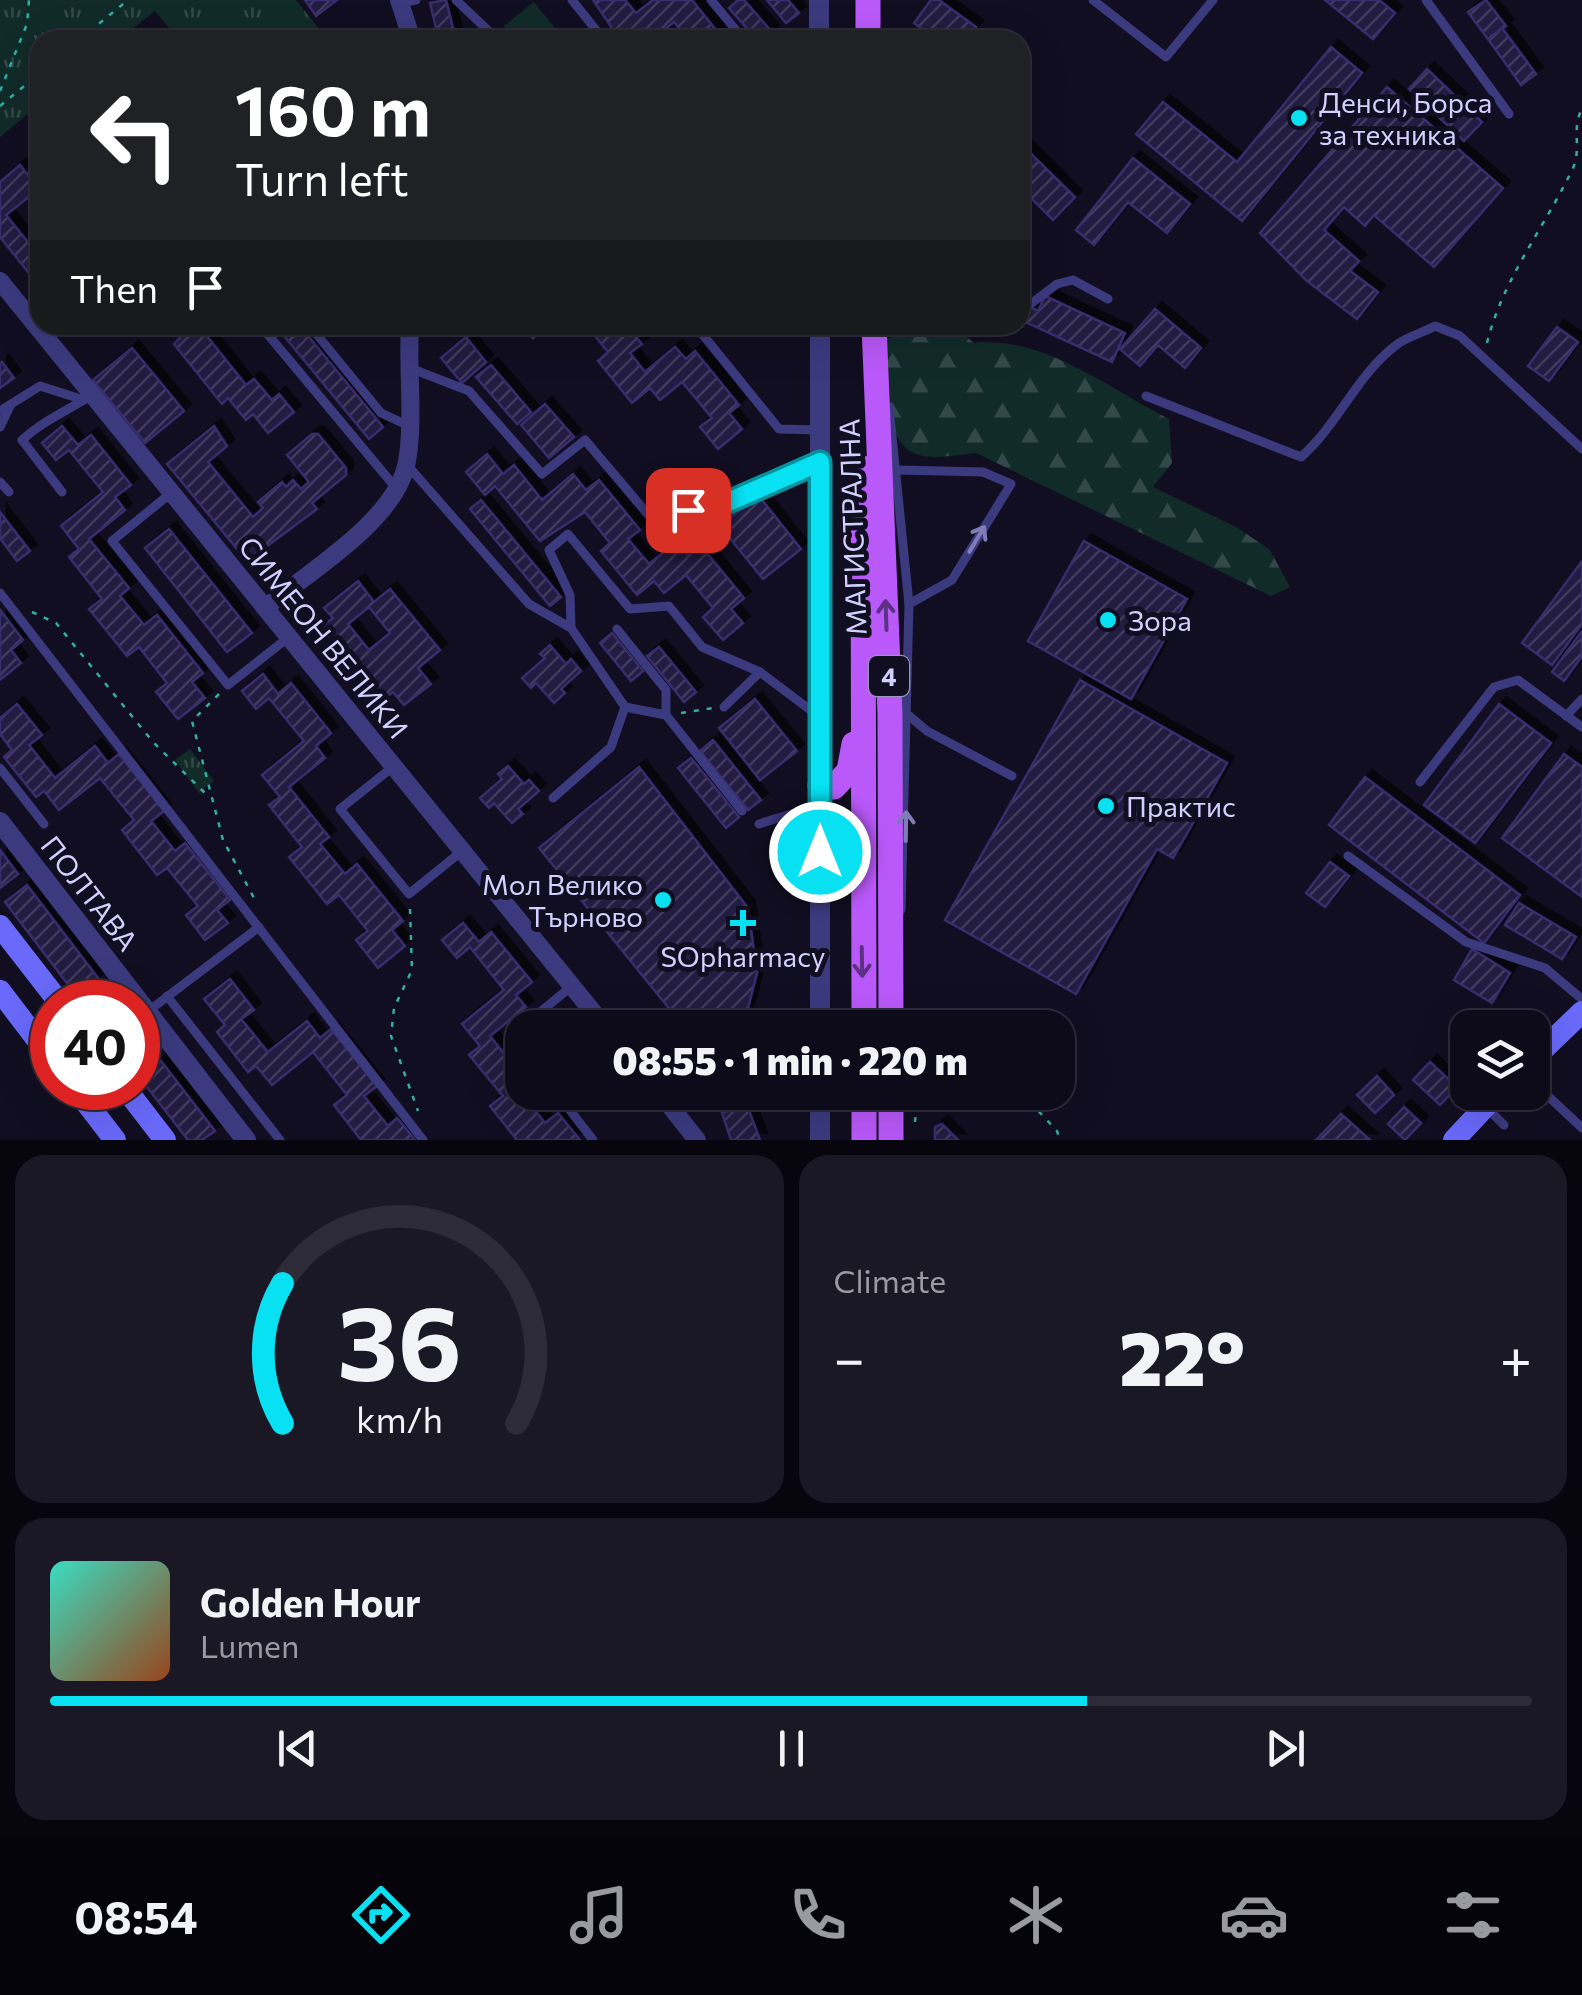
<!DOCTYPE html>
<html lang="en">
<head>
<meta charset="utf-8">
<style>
  :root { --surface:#0d0a19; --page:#1b1826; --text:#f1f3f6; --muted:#9a9aa2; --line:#2d2b38; --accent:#07e1f2 }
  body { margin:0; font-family:Commissioner,sans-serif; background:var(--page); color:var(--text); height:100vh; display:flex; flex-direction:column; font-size:38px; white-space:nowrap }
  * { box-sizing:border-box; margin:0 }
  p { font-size:32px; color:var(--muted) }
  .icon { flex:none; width:55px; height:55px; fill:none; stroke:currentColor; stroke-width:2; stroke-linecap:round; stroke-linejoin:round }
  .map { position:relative; height:1140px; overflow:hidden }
  .sheet { display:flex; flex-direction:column; gap:15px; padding:15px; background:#07060e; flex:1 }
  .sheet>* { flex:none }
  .banner { position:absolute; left:30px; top:30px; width:1000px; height:305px; border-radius:30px; box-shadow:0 10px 40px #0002,0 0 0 2px var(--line); background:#202124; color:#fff; overflow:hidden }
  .buttons { position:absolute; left:1450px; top:1010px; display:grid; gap:20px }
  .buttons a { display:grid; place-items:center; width:100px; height:100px; border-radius:20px; background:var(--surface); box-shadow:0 10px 40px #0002,0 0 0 2px var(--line); font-size:50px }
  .speed { position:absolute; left:30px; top:980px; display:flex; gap:20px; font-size:50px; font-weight:700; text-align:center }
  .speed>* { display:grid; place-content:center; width:130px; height:130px; border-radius:50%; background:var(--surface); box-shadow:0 10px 40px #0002,0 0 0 2px var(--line); line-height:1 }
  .speed .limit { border:15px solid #d22; background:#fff; color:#111 }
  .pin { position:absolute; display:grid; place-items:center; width:85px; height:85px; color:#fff; margin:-42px; border-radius:20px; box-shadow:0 5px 15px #0006 }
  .me { position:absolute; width:110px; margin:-55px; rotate:0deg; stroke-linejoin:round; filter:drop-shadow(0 0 8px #0008) }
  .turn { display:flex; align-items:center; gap:35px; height:210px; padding:0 40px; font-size:45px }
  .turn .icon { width:130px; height:130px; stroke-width:2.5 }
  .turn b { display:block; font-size:70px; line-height:85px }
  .then { display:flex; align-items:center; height:95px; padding:0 40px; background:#0003; gap:20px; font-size:38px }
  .big { font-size:75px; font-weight:800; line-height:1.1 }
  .sheet .widget { flex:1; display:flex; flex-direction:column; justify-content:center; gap:15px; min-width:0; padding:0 35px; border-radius:30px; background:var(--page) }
  .sheet .dial { align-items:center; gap:0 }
  .dial svg { height:260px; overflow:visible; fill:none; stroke:var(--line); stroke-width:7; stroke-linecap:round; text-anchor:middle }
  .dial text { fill:var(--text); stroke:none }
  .song { display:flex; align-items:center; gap:30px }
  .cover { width:120px; height:120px; border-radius:15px; background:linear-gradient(135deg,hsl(170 70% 55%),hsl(20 70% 35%)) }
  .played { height:10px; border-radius:5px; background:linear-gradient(90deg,var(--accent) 70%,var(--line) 70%) }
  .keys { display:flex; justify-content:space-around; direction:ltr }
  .heat { display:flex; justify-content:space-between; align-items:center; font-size:55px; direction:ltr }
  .sheet .tiles { flex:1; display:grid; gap:15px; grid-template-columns:1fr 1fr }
  .widget:last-child { grid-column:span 2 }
  .trip { position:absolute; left:505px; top:1010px; width:570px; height:100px; border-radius:30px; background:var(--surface); box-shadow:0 10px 40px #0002,0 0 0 2px var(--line); font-weight:800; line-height:100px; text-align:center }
  .tabs { display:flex; height:160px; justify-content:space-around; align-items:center; background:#05040a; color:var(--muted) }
  .tabs .icon { width:70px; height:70px }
  .tabs .selected { color:var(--accent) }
  .tabs b { font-size:45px; color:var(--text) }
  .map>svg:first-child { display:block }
  .forest { fill:url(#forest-firs) }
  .park { fill:url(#park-tufts) }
  .building { fill:url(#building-hatch); stroke:#382d6d; stroke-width:2.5; fill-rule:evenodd; filter:url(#shadow) }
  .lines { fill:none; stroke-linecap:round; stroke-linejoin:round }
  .path { stroke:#31b0a5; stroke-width:2.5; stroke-dasharray:5 8; stroke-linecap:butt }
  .service { stroke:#3b3a7f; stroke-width:9 }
  .minor { stroke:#3b3a7f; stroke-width:18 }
  .tertiary { stroke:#3b3a7f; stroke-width:20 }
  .secondary { stroke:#6969fb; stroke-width:22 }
  .primary { stroke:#ba59fa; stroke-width:25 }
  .oneway { stroke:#7f7db8 }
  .oneway2 { stroke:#5d3083 }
  .route-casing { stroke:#05929d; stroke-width:25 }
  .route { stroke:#07e1f2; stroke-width:18 }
  .poi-dot { fill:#07e1f2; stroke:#110e21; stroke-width:4 }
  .labels { text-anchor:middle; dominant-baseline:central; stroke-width:10; stroke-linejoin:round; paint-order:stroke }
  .shield { fill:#110e21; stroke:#9995bc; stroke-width:2.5 }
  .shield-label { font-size:25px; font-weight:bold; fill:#d3cffe }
  .poi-label { font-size:28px; fill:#d3cffe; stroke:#110e21; text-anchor:start }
  .street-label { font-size:28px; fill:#d3cffe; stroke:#110e21 }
</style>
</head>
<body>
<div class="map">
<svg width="1582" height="1140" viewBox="0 0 1582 1140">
  <defs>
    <pattern id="forest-firs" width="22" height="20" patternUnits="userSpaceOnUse" patternTransform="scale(2.5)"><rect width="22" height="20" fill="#112b29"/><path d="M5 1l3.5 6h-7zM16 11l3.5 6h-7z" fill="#334949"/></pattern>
    <pattern id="park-tufts" width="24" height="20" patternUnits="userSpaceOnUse" patternTransform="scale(2.5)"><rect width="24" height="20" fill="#112b29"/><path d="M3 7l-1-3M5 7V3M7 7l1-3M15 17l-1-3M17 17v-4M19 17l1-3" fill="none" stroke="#334949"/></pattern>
    <pattern id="building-hatch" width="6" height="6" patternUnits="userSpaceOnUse" patternTransform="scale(2.5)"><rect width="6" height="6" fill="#211a41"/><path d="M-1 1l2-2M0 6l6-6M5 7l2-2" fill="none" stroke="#403a5e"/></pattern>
    <filter id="shadow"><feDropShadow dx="7" dy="-7" stdDeviation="0" flood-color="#0009"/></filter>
  </defs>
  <rect width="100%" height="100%" fill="#110e21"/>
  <path class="forest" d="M938,325H953L974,343C1043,335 1110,389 1169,419L1172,463L1153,487L1238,528L1270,550L1290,587L1271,596L976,453C959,454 935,460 919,455C879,443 888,373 885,339Z"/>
  <g class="park">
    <polygon points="0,0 296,0 328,40 179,40 155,11 118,40 40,40 40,104 0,137"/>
    <polygon points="534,2 564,40 515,40 504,26"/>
    <polygon points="190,749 214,781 199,793 175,760"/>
  </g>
  <g class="building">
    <polygon points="305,0 337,0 316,16"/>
    <polygon points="446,0 456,40 439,40 430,3"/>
    <polygon points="593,0 625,0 636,13 653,0 692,0 724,40 689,40 674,22 652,39 643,29 629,40 620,40"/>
    <polygon points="738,0 744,0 772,32 762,40 757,40 729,8"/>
    <polygon points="767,0 788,0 799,13 786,23"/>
    <polygon points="931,0 939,0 976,27 966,40 937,40 914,23"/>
    <polygon points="1325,0 1379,0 1395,13 1373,39"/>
    <polygon points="1486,0 1506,26 1488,39 1468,12"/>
    <polygon points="1502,28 1536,74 1521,85 1488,39"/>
    <polygon points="1331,47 1362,73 1242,221 1136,134 1163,102 1237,162"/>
    <polygon points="1427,69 1482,122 1464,141 1409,89"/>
    <polygon points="1387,87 1503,188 1434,267 1374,215 1365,226 1344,207 1324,230 1359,261 1350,271 1378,292 1357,319 1307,281 1260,233"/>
    <polygon points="1020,143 1075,197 1053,220 1020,187"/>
    <polygon points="1133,158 1190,204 1167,233 1128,202 1094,245 1076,230"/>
    <polygon points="20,165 36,185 40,181 40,208 30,196 6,215 40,257 40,287 0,237 0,182"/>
    <polygon points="1045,296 1125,333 1112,362 1023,321 1030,307 1038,311"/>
    <polygon points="1155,309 1201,348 1185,368 1158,345 1140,366 1120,349"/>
    <polygon points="169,325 198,325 246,385 254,379 272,400 279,394 294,412 268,433 253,414 246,420 228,398 222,404 174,344 180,338"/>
    <polygon points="275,325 299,325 383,427 369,439"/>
    <polygon points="522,325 550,325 533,338"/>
    <polygon points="586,325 626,325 642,344 630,353 645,372 675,347 686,359 695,351 739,405 729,413 742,429 718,449 700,427 712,418 682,382 660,400 650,388 632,403 598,361 608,352"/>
    <polygon points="1557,327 1578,342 1549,381 1528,366"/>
    <polygon points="466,337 486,362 462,383 441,358"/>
    <polygon points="132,348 184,411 145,443 93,380"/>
    <polygon points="2,362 14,378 0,388 0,363"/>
    <polygon points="491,365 531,412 517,424 476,377"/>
    <polygon points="545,404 574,437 549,458 521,425"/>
    <polygon points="62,426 78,445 91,435 131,485 115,497 125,510 89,539 129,588 120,596 144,625 157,615 203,673 192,682 205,698 178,719 156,692 167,683 139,647 127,656 89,609 102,599 69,557 79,549 61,526 103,492 69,450 56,460 42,443"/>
    <polygon points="214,426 227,446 208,462 253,517 263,508 258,502 282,482 286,487 293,480 301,489 309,482 287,455 312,434 318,434 346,468 346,475 312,503 317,509 247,561 167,464"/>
    <polygon points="487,454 503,474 514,465 542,500 573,474 586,490 599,480 640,530 628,539 649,564 676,542 688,556 701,546 744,598 731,609 743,623 723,640 703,617 713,608 686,575 664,593 654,581 637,595 601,551 610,543 585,512 540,541 495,486 485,495 466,472"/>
    <polygon points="758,495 801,549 763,579 720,526"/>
    <polygon points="481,500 561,597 550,606 470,509"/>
    <polygon points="0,512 30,551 17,561 0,538"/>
    <polygon points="169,529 252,633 227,652 145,548"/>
    <polygon points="1084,541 1187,599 1131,699 1028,641"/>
    <polygon points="1582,561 1582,624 1552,665 1522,643"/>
    <path d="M358,581L374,602L390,589L440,650L418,668L431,684L404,705L393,692L384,699L324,625L333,618L324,608ZM369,607L390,633L369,650L348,624Z"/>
    <polygon points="0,610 23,640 11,650 21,663 0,680"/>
    <polygon points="1582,631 1582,656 1564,681 1552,672"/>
    <polygon points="612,633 643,671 631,681 600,643"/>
    <polygon points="550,645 566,664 571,659 581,671 561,689 565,693 554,703 536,683 531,688 522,678 545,658 540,654"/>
    <polygon points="659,647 696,692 684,702 647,656"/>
    <polygon points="263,674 278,694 291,683 331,733 316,746 325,758 289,787 329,837 320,844 345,874 357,864 403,921 392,930 405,946 378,968 356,940 368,931 339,895 327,904 289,857 302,847 269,805 280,797 262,775 304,741 269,698 256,709 242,691"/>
    <polygon points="1080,680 1227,763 1173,858 1157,849 1076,994 945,920"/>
    <polygon points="755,699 797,751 760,780 719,728"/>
    <polygon points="17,704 42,735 29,745 55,778 95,746 108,763 119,754 164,811 151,821 175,851 185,843 230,900 217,910 228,923 205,940 186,915 198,906 167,868 157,875 122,830 134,820 100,778 59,810 44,791 36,797 4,757 12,750 0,734 0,718"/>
    <polygon points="1499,704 1551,743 1475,843 1424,805"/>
    <polygon points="713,740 761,800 748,810 700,751"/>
    <polygon points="1564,754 1582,767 1582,897 1502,838"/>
    <polygon points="691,758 739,817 726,828 678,768"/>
    <polygon points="508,766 524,784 529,780 539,791 518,809 523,814 512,823 494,803 489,808 480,798 502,779 498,774"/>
    <polygon points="639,767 748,908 757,973 747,1012 738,1028 685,1028 539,848"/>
    <polygon points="1365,777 1520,895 1484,943 1329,825"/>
    <polygon points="0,850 18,874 0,888"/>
    <polygon points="1330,862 1349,876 1325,907 1306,893"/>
    <polygon points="27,885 98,978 76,995 5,902"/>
    <polygon points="1519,903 1576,937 1562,959 1505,925"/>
    <polygon points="463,923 479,942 491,932 532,982 516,995 526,1007 490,1036 522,1076 521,1093 545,1123 558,1113 580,1140 517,1140 490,1106 503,1096 469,1055 480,1046 462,1024 504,990 470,947 457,958 442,940"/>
    <polygon points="1472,949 1510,973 1492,1003 1454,980"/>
    <polygon points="230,979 254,1010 241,1019 268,1052 307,1021 320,1038 331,1029 377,1086 364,1096 388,1126 397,1118 415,1140 361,1140 334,1105 347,1095 313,1052 272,1085 256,1066 248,1072 217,1032 225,1025 204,999"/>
    <polygon points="107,990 117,1002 90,1002"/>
    <polygon points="138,1030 153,1050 138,1061"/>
    <polygon points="1468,1044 1468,1078 1467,1079 1449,1062"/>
    <polygon points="161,1061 215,1131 202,1140 188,1140 140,1078"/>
    <polygon points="1430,1062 1457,1087 1440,1105 1413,1080"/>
    <polygon points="1377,1076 1394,1095 1375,1113 1357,1095"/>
    <polygon points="747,1105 760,1140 731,1140 722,1113"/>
    <polygon points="1404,1107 1421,1123 1405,1140 1388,1124"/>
    <polygon points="1341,1114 1370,1140 1316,1140"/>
    <polygon points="942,1124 958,1140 935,1140 935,1127"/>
  </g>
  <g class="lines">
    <g class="path">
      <polyline points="79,40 128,0"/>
      <polyline points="0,91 27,24 29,0"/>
      <polyline points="0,106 40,73"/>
      <path d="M1487,343C1503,278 1545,227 1573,168C1582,147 1571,129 1582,109"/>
      <polyline points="32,612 56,623 153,742 209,797"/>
      <polyline points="219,694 192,721 223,840 254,898"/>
      <polyline points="681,713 713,708"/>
      <polyline points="410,909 412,970 394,1008 391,1036 418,1111"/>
      <polyline points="78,1002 104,983"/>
      <polyline points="45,1078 56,1091"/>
      <polyline points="1021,1092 1057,1131 1060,1140"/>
      <polyline points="915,1122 918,1092"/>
    </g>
    <g class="service">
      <polyline points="456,0 498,40"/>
      <polyline points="572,0 604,40"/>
      <polyline points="711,0 744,40"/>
      <polyline points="1093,0 1166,57 1213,0"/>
      <polyline points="1426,0 1509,114"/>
      <polyline points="400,3 416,0"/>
      <polyline points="1020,312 1057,284 1073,280 1108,299"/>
      <polyline points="260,325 396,488"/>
      <polyline points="309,325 381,413 407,425"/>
      <polyline points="695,325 779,429 820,430"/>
      <polyline points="410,368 469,391 542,474 585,440 651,518 726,503 820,461"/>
      <path d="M1146,396L1301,457C1338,425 1358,372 1399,343C1410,336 1424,332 1435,326L1460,336L1582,449"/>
      <polyline points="889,407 909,604 901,910"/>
      <polyline points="0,411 40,386 84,400"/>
      <polyline points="0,427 11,404"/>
      <polyline points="408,466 529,604 571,628 625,707 611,747 553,798"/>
      <polyline points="898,470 983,472 1011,484 952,580 909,604"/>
      <polyline points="0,482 9,492"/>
      <path d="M62,492L22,440C44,420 67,411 92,395"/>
      <polyline points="171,493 112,541 228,685 289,637"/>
      <polyline points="0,593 423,1140"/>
      <polyline points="571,628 570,595 549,550 568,534 630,609 669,606 702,647 760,672 817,715"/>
      <polyline points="617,629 666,690 666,715"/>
      <polyline points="625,707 666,715 742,811"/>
      <polyline points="724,707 760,672"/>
      <polyline points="907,714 927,731 1012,776"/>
      <polyline points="1566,716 1582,699"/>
      <polyline points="394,766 340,809 409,894 462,851"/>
      <polyline points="0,768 44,824"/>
      <polyline points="1420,782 1494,687 1518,680 1582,727"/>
      <polyline points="759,824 801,811 817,816"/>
      <polyline points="1348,856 1466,942 1545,968 1582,999"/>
      <polyline points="167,996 280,1140"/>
      <polyline points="147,1012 259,927"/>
      <polyline points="522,1049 512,1035 572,986"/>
      <polyline points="1532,1081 1582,1128"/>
      <polyline points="556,1092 593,1140"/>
      <polyline points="1487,1108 1504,1125"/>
    </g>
    <g class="minor">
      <polyline points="399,0 412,40"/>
      <polyline points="0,281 606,1028"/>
      <path d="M265,608C308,572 393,522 406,466C415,426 407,368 410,325"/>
      <polyline points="659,1092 697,1140"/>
    </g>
    <g class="tertiary">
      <polyline points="819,0 819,40"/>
      <polyline points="820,325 820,1028"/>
      <polyline points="0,822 246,1140"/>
      <polyline points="820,1140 820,1092"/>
    </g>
    <g class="secondary">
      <polyline points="0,926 59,1002"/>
      <polyline points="0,991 52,1059"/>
      <polyline points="1532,1060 1582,1012"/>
      <polyline points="75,1088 115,1140"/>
      <polyline points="125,1088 165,1140"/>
      <polyline points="1454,1140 1499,1092"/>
    </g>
    <g class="primary">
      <polyline points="868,40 868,0"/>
      <polyline points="874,325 890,714 891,1028"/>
      <polyline points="863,468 864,1028"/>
      <polyline points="820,786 834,787 849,771 854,744"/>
      <polyline points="820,817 844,827 856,857"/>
      <polyline points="864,1092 864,1140"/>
      <polyline points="891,1140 891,1092"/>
    </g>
  </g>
  <defs><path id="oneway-shaft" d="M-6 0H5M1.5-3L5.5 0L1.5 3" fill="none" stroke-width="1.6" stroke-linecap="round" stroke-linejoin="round" transform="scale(2.5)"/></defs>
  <g class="oneway">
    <use href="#oneway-shaft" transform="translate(977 539) rotate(-59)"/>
    <use href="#oneway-shaft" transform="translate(906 826) rotate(-89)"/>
  </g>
  <g class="oneway2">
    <use href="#oneway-shaft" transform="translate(886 615) rotate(-92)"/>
    <use href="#oneway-shaft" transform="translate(862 962) rotate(89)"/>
  </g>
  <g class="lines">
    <g class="route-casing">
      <polyline id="route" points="688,510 726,503 820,462 820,852"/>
    </g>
    <use href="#route" class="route"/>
  </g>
  <g class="poi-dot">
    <circle cx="1299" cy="118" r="10"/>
    <circle cx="1108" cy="620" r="10"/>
    <circle cx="1106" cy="806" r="10"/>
    <circle cx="663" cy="900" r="10"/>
    <path d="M738 908h10v10h10v10h-10v10h-10v-10h-10v-10h10z"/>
  </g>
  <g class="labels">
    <rect class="shield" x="869" y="656" width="40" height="40" rx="8"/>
    <g class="shield-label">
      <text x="889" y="676">4</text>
    </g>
    <g class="poi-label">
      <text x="1319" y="102">Денси, Борса<tspan x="1319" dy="32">за техника</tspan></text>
      <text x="1128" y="620">Зора</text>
      <text x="1126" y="806">Практис</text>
      <text x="643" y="884" text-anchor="end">Мол Велико<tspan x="643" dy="32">Търново</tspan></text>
      <text x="743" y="956" text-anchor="middle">SOpharmacy</text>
    </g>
    <g class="street-label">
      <text transform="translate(852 527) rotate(-92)">МАГИСТРАЛНА</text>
      <text transform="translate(324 637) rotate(51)">СИМЕОН ВЕЛИКИ</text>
      <text transform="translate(90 893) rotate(52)">ПОЛТАВА</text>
    </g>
  </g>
</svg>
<div class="buttons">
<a><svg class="icon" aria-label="layers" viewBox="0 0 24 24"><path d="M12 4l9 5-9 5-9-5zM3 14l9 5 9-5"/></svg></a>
</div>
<div class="speed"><div class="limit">40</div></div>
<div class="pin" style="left:688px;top:510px;background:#d93025"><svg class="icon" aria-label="arrive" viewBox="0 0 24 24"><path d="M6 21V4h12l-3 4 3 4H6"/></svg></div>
<svg class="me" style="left:820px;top:852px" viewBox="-20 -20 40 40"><circle r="17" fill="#07e1f2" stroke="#fff" stroke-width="3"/><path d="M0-11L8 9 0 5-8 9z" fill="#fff"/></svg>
<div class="trip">08:55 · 1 min · 220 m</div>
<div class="banner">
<div class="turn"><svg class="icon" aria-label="left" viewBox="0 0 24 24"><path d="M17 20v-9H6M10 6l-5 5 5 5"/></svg><div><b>160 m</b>Turn left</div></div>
<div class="then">Then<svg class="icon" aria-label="arrive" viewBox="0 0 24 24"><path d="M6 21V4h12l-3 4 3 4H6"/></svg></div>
</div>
</div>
<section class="sheet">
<div class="tiles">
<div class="widget dial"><svg viewBox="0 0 100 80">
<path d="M14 69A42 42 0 1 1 86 69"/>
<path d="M14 69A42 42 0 0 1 14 26" stroke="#07e1f2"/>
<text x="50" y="56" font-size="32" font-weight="700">36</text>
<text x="50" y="72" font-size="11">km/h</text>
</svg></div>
<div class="widget"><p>Climate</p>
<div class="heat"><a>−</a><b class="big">22°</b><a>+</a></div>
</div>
<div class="widget">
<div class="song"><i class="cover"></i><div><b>Golden Hour</b><p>Lumen</p></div></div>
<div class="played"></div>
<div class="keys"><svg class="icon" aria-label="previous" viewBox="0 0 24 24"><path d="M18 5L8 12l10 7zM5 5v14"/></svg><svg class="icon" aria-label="pause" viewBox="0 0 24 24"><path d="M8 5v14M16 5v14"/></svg><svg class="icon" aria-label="next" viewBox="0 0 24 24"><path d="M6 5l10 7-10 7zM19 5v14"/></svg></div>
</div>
</div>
</section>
<nav class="tabs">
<b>08:54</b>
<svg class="icon selected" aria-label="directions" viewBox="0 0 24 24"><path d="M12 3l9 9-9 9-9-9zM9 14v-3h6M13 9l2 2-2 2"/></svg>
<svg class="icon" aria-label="music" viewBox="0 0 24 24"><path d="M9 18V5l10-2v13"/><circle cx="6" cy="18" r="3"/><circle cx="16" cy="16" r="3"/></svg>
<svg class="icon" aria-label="phone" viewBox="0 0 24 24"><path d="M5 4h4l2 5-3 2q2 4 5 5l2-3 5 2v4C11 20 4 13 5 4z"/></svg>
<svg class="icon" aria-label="climate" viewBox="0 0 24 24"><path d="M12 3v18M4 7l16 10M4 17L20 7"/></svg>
<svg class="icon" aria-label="car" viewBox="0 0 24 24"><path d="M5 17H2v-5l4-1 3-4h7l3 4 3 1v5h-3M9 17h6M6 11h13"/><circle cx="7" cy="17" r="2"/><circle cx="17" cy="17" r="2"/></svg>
<svg class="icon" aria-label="filters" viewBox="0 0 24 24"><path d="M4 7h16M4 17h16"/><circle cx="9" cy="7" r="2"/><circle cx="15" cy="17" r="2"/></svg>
</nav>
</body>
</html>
